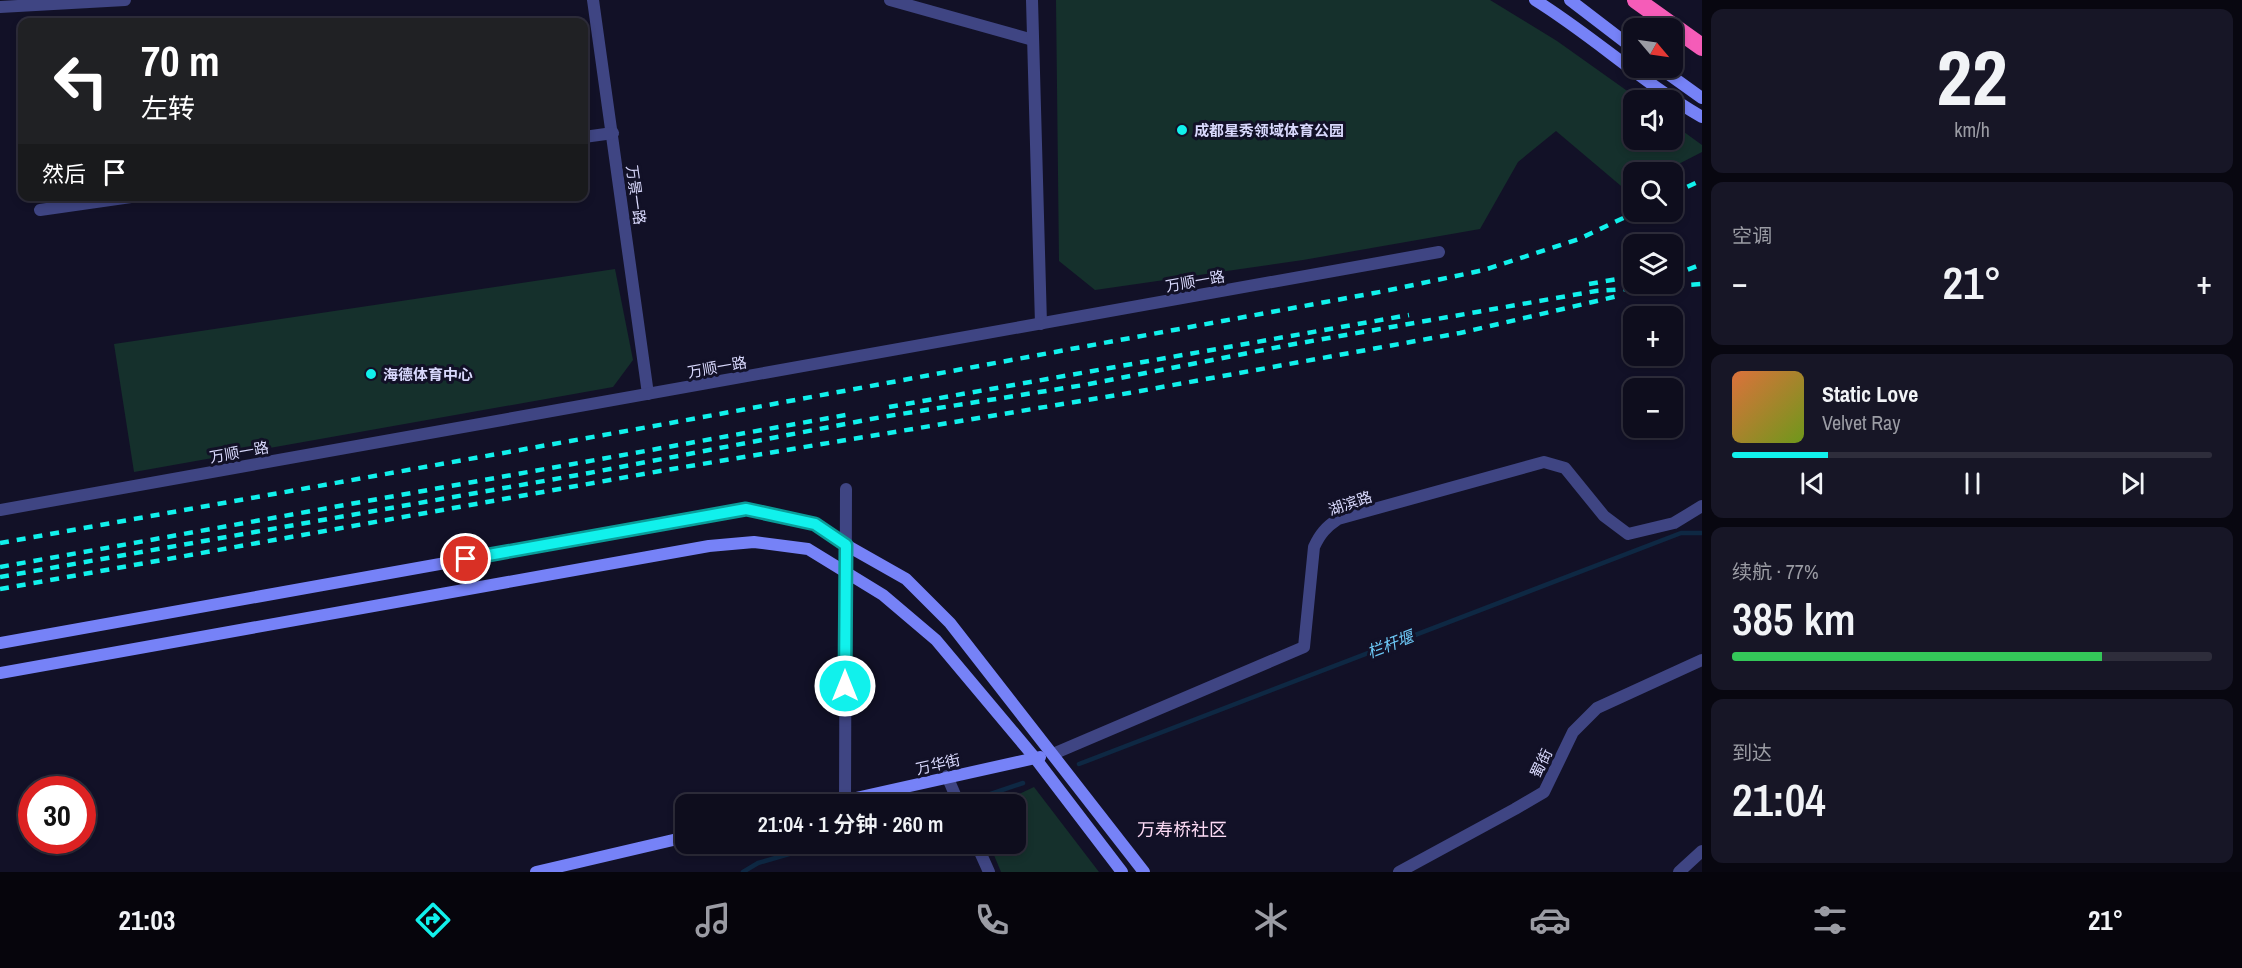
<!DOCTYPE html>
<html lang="zh">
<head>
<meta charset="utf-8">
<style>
  :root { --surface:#0e0d1d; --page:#171626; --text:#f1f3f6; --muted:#9b9ca4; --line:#2e2d3b; --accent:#11f1ec }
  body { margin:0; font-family:"Archivo Narrow","Noto Sans SC",sans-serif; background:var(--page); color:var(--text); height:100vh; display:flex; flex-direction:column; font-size:22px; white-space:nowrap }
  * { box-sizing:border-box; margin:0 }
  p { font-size:20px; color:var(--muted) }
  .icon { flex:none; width:33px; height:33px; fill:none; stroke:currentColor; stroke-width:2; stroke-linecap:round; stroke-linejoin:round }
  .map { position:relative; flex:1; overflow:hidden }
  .side { display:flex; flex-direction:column; gap:9px; padding:9px; background:#080710; width:540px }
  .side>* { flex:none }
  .guide { position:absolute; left:18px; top:18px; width:570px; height:183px; border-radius:12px; box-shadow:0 3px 9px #0003,0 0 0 2px var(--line); background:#202124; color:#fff; overflow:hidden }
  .needle { width:39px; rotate:119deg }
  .controls { position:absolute; left:1623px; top:18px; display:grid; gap:12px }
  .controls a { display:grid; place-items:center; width:60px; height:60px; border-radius:12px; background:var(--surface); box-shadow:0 3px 9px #0003,0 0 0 2px var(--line); font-size:30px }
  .speed { position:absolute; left:18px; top:776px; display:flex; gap:12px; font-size:30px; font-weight:700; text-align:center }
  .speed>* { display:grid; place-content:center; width:78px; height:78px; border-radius:50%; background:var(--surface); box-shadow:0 3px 9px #0003,0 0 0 2px var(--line); line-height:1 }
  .speed .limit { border:9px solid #d22; background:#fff; color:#111 }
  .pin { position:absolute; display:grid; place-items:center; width:51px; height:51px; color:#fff; margin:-26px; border:3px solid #fff; border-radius:50%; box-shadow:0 2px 6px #0007 }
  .me { position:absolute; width:66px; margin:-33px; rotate:0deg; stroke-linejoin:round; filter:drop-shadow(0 0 4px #0008) }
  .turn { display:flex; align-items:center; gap:21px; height:126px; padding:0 24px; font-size:27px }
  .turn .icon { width:78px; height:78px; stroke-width:2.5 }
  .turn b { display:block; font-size:42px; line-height:51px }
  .then { display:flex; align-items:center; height:57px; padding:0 24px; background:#0003; gap:12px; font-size:22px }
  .big { font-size:45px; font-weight:600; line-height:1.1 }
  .side .widget { flex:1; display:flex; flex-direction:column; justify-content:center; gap:9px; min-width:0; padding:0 21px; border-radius:12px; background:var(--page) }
  .side .dial { align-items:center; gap:0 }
  .dial b { font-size:78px; line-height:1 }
  .song { display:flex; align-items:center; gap:18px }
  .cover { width:72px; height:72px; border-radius:9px; background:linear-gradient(135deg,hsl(20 70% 55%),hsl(80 70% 35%)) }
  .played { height:6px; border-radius:3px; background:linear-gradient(90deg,var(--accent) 20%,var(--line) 20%) }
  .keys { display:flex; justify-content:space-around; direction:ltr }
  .heat { display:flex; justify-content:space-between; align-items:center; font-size:33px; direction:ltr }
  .charge { height:9px; border-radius:4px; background:linear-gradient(90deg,#34c759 77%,var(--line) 0) }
  .trip { position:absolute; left:675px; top:794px; width:351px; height:60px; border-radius:12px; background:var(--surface); box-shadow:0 3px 9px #0003,0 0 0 2px var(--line); font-weight:600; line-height:60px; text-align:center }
  .tabs { display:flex; height:96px; justify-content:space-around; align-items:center; background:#06050c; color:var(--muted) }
  .tabs .icon { width:42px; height:42px }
  .tabs .current { color:var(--accent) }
  .tabs b { font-size:27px; color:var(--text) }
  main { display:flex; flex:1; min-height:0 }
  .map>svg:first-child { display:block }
  .green { fill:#15302c }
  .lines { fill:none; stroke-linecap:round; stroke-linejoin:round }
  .stream { stroke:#0e2843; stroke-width:4.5 }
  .street { stroke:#3f4583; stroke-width:12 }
  .secondary { stroke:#7682f7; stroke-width:12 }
  .highway { stroke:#f55cb8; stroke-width:18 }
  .rail { stroke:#11f1ec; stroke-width:4.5; stroke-dasharray:9 8; stroke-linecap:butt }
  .route-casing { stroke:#0b9d99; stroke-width:15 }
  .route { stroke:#11f1ec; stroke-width:10 }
  .poi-dot { fill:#11f1ec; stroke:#121127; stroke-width:2 }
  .labels { text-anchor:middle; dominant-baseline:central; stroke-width:6; stroke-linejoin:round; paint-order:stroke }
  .poi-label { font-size:15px; font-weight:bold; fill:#d9d9fd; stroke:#121127; text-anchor:start }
  .street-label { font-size:15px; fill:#d9d9fd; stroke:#121127 }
  .water-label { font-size:16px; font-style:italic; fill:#6dc8f6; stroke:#121127 }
  .quarter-label { font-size:18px; fill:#fddbf5; stroke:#121127 }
</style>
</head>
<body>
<main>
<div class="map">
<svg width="1702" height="872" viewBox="0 0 1702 872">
  <rect width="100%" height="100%" fill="#121127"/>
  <g class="green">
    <polygon points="1056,0 1490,0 1557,41 1640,100 1634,100 1634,140 1672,140 1673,124 1702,145 1702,152 1663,172 1634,172 1633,188 1627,191 1556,131 1518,162 1480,229 1303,260 1095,290 1059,261"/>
    <polygon points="615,269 633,360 613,387 134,472 114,344"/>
    <polygon points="1034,787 1099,872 1001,872 989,843 1016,843 1016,804 998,804"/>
  </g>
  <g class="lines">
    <g class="stream">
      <polyline points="1079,764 1681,533 1702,533"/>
      <polyline points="961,804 1023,783"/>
      <polyline points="743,872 758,863 827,843"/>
    </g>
    <g class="street">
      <polyline points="593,0 648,394"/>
      <polyline points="890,0 1033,40"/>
      <polyline points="1032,0 1041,324"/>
      <polyline points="0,7 125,0"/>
      <polyline points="584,137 613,133"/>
      <polyline points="40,210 138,196"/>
      <polyline points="0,510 1439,252"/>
      <path d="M1053,754L1304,647L1314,547C1320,534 1326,527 1338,519L1544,462L1565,468L1604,516L1628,534L1674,523L1702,506"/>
      <polyline points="947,776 959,804"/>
      <polyline points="845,800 846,489"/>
      <polyline points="976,843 989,872"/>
      <polyline points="1399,872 1515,809 1544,792 1573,732 1597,708 1702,660"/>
      <polyline points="1679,872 1702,851"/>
    </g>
    <g class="secondary">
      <path d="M1535,0C1593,36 1643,83 1702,117"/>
      <polyline points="1570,0 1634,49"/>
      <polyline points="1660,68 1702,98"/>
      <polyline points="0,643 746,509 815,524 846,545 906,579 950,623 1144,872"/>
      <polyline points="0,673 709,546 754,542 808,549 883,595 936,640 1035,758 1122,872"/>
      <polyline points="829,804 1040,757"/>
      <polyline points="536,872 686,837"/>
    </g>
    <polyline class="highway" points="1636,0 1702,47"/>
    <g class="rail">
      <polyline points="1672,194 1702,180"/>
      <polyline points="1672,276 1702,264"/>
      <polyline points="1589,284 1634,276"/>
      <polyline points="889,407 1409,315"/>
      <polyline points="0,543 665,424 1385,291 1484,270 1579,239 1636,212"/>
      <polyline points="0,567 851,414"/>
      <polyline points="0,577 589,473 882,417 1084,385 1289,345 1596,291 1702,284"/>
      <polyline points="0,589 666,470 1129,393 1460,333 1618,296"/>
    </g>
  </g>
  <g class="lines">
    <g class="route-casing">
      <polyline id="route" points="466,559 746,509 815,524 846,545 845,686"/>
    </g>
    <use href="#route" class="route"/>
  </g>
  <g class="poi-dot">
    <circle cx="1182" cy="130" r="6"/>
    <circle cx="371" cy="374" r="6"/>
  </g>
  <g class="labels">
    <g class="poi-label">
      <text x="1194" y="130">成都星秀领域体育公园</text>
      <text x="383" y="374">海德体育中心</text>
    </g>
    <g class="street-label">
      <text transform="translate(636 195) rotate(82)">万景一路</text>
      <text transform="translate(1195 281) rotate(-10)">万顺一路</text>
      <text transform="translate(717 367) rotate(-10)">万顺一路</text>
      <text transform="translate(239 452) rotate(-10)">万顺一路</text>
      <text transform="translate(1350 503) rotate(-19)">湖滨路</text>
      <text transform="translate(1541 763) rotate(-64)">蜀街</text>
      <text transform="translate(938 764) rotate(-13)">万华街</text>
    </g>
    <g class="water-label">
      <text transform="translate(1390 644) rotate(-21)">栏杆堰</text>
    </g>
    <g class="quarter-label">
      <text x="1182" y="829">万寿桥社区</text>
    </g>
  </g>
</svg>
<div class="controls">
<a><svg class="needle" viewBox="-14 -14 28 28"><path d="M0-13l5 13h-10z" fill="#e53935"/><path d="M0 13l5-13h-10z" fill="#9b9ca4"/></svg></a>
<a><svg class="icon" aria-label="sound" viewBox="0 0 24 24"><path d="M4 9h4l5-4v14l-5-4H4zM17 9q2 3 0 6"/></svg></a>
<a><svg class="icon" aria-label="search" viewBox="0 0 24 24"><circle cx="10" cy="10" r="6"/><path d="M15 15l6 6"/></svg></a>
<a><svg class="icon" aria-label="layers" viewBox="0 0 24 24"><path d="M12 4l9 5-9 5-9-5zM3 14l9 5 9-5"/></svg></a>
<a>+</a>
<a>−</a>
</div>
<div class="speed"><div class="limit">30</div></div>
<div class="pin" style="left:466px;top:559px;background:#d93025"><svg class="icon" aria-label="arrive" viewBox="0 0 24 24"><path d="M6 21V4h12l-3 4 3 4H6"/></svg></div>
<svg class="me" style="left:845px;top:686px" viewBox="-20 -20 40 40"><circle r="17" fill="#11f1ec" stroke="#fff" stroke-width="3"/><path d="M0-11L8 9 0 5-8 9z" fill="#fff"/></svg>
<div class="trip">21:04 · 1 分钟 · 260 m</div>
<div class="guide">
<div class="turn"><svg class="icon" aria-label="left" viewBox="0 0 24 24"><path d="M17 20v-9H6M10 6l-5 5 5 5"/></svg><div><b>70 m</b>左转</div></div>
<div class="then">然后<svg class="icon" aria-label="arrive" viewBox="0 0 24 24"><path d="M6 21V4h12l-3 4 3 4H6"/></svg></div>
</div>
</div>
<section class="side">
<div class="widget dial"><b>22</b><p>km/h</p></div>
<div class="widget"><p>空调</p>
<div class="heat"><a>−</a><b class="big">21°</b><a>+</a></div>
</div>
<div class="widget">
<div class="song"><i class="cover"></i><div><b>Static Love</b><p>Velvet Ray</p></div></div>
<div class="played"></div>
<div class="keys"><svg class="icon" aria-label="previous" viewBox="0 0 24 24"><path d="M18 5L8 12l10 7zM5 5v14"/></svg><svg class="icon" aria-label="pause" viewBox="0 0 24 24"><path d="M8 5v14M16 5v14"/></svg><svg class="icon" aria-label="next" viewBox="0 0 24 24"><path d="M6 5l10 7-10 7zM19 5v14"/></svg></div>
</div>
<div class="widget"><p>续航 · 77%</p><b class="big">385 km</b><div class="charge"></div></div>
<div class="widget"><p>到达</p><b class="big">21:04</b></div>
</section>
</main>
<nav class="tabs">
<b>21:03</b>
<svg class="icon current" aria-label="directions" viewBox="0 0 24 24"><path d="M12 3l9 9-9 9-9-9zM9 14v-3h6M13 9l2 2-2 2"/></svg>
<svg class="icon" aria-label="music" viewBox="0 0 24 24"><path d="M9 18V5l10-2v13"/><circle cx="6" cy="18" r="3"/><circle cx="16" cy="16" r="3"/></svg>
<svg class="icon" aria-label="phone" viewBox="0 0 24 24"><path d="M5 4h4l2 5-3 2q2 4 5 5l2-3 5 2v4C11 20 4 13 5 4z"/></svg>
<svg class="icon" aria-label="climate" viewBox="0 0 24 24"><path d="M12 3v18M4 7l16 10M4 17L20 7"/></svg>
<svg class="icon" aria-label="car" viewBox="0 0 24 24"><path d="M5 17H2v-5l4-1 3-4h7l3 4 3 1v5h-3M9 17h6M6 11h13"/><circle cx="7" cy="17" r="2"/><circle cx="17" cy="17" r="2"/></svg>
<svg class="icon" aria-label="filters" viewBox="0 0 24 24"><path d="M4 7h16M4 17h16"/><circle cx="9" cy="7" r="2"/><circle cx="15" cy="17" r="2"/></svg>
<b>21°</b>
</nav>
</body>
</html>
